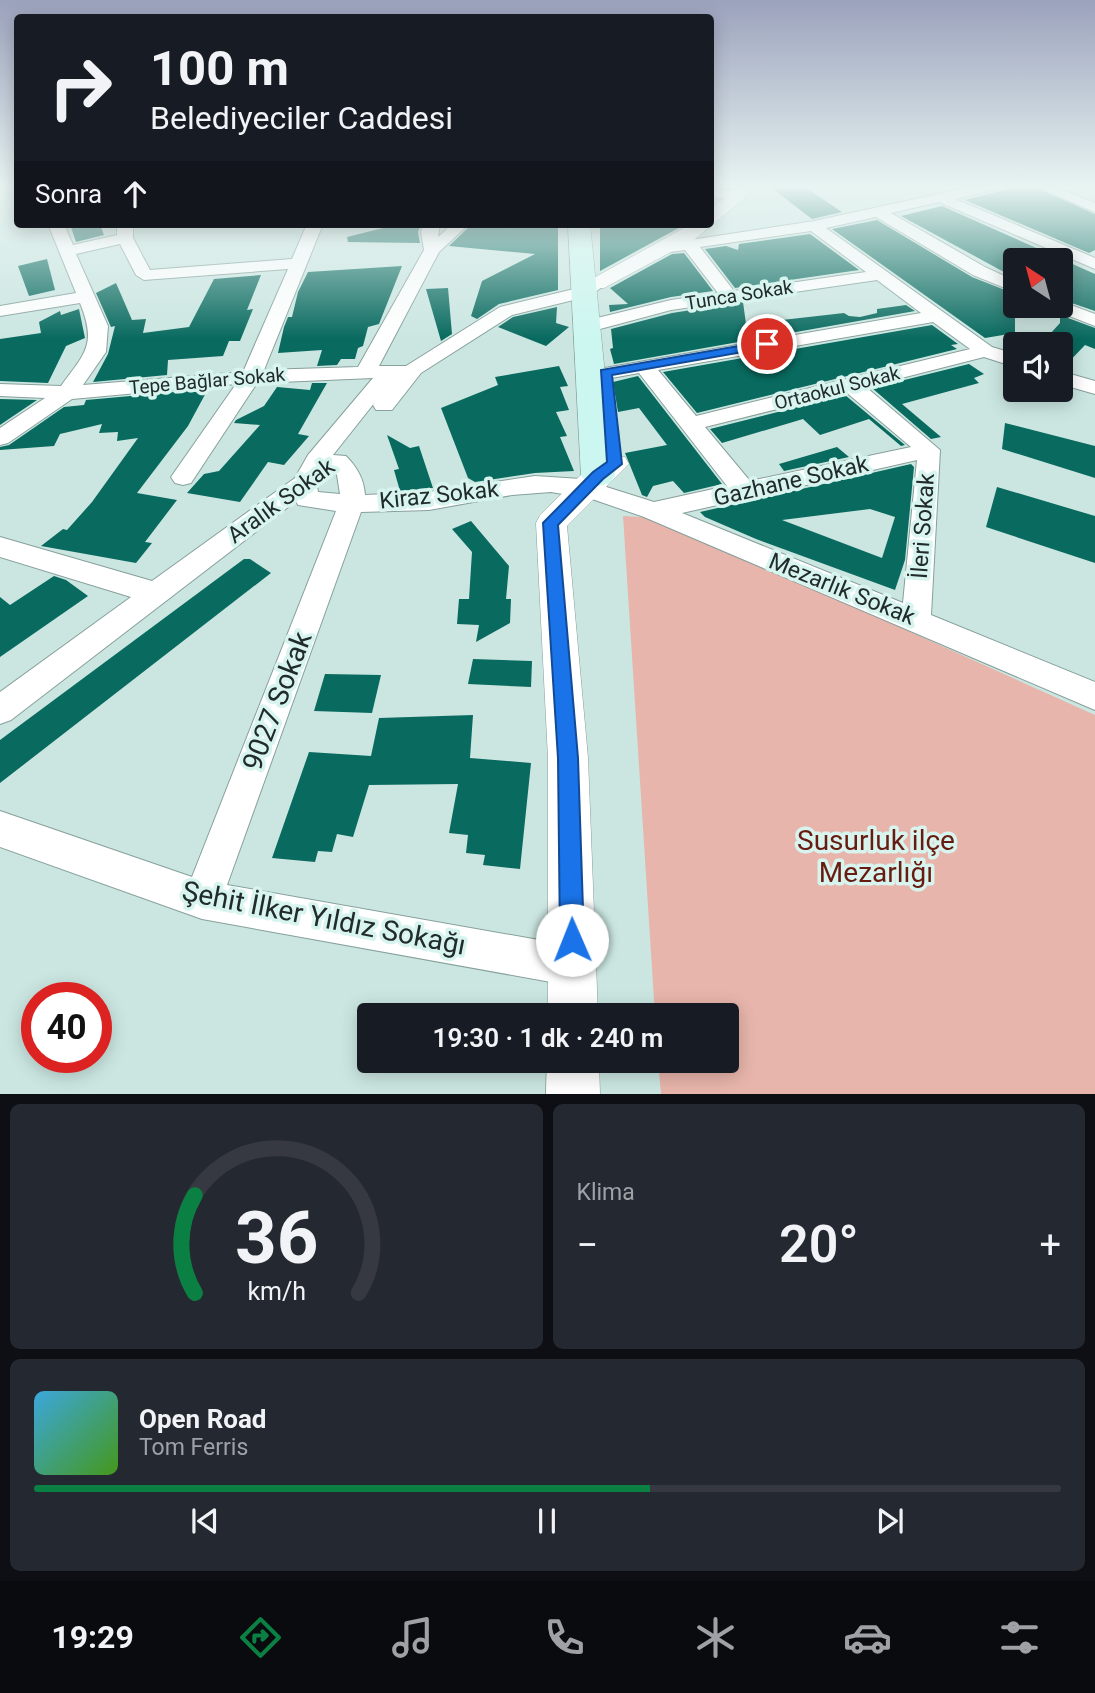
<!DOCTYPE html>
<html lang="tr">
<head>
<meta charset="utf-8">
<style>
  :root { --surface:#171b24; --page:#242831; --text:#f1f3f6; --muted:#9ea1a6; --line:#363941; --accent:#0b8043 }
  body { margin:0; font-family:Roboto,sans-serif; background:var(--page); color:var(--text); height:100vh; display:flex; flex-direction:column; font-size:26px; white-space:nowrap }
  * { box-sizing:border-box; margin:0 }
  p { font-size:23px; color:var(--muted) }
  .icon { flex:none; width:38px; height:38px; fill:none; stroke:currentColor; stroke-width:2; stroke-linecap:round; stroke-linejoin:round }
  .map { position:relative; height:1094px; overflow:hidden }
  .sheet { display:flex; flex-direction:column; gap:10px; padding:10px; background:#0d0f14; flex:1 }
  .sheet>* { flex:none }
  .guide { position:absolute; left:14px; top:14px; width:700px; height:214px; border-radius:7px; box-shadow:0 4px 18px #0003; background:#171b24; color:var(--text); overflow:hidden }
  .needle { width:46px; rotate:324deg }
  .fabs { position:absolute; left:1003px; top:248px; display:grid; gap:14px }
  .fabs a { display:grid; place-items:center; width:70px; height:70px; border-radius:7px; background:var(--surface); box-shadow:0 4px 18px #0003; font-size:35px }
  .speed { position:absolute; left:21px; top:982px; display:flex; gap:14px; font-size:35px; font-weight:700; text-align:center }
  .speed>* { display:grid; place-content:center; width:91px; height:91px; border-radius:50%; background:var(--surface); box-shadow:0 4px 18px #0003; line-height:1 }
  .speed .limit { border:10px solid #d22; background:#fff; color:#111 }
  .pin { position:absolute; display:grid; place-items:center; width:60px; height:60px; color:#fff; margin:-30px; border:4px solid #fff; border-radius:50%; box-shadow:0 2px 7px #0007 }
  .me { position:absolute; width:77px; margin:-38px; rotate:359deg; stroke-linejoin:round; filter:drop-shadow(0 0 5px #0008) }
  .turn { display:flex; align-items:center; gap:24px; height:147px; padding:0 21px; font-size:32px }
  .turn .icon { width:91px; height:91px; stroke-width:2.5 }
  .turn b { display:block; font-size:49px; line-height:60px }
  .then { display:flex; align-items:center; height:66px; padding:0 21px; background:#0003; gap:14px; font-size:26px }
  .big { font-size:52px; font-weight:600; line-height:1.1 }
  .sheet .tile { flex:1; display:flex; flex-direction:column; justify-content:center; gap:10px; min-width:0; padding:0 24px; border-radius:10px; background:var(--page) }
  .sheet .dial { align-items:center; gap:0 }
  .dial svg { height:182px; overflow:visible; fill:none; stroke:var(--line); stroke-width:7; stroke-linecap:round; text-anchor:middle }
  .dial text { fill:var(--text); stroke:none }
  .song { display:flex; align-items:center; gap:21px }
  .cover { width:84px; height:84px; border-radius:10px; background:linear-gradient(135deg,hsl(200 70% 55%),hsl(100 70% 35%)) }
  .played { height:7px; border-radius:4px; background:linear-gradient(90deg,var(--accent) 60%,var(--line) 60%) }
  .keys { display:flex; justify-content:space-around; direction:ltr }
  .heat { display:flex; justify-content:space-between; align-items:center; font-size:38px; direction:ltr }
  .sheet .tiles { flex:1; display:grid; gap:10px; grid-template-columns:1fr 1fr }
  .tile:last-child { grid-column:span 2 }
  .trip { position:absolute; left:357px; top:1003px; width:382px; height:70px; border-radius:7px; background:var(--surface); box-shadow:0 4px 18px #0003; font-weight:600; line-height:70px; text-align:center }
  .dock { display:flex; height:112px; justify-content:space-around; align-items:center; background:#090b0e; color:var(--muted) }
  .dock .icon { width:49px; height:49px }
  .dock .active { color:var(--accent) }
  .dock b { font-size:32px; color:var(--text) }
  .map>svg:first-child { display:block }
  .green { fill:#e7b5ab }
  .building { fill:#096a5f; fill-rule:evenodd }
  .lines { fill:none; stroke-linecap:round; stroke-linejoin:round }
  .minor-casing { stroke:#86a09b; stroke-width:2 }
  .tertiary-casing { stroke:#86a09b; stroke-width:1 }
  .secondary-casing { stroke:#86a09b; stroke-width:1 }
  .minor { fill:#fff; fill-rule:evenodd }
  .tertiary { fill:#fff; fill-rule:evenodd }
  .secondary { fill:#ccf7f1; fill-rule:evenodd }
  .route { fill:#1a73e8; stroke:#114b97; stroke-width:2 }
  .labels { text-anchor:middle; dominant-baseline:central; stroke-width:7; stroke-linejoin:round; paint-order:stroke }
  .far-street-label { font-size:19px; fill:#212b29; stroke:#d8f4ee }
  .street-label { font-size:23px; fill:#212b29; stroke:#d8f4ee }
  .near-street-label { font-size:28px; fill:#212b29; stroke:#d8f4ee }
  .near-park-label { font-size:28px; fill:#681b10; stroke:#d8f4ee }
</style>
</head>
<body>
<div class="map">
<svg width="1095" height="1095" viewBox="0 0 1095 1095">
  <rect width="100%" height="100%" fill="#cbe6e1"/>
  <polygon class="green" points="623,516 657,518 1095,715 1095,1094 661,1094 658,1061 726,1060 726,1015 655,1015"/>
  <g class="building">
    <polygon points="769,186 803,186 842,212 812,219"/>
    <polygon points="1020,186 1032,186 1095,214 1095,250 1089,253 965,200"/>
    <polygon points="942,206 1095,274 1095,311 1060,299 1060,261 1015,261 1015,278 901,216"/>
    <polygon points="877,220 972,277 1015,294 1015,333 985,338 832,229"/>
    <polygon points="70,224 100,224 104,235 76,242"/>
    <polygon points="383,224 421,225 418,232 420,243 348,242 347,237 383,228"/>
    <polygon points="472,224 558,224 558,290 499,304 477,319 471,316 482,281 535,254 449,246"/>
    <polygon points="600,224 686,224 600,271"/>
    <polygon points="810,234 859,270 735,288 705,249 726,246 738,250 739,244"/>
    <polygon points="684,253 713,291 671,297 610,312 609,305 628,304 610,288 672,254"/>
    <polygon points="47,259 55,290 29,296 18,266"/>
    <polygon points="402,266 379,324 368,327 363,346 358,348 355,359 341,359 337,365 317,366 322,350 278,353 284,327 288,317 292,317 298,292 308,272"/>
    <polygon points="261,275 247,310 253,309 240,341 229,341 223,356 168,360 167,375 93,382 108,354 115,326 111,327 96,293 116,283 132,320 146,319 143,333 189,327 214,279"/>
    <polygon points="448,288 452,334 441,341 426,289"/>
    <polygon points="743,302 746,324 844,313 849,316 860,317 877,313 877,309 906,305 915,311 614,364 610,349 613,348 611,329 672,313"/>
    <polygon points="557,307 556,323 569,327 546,346 498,327 513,317"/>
    <polygon points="79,309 85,338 66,346 48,383 0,381 0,339 41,333 39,322 60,311 61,315"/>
    <polygon points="1060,315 1095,328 1095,349 1085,345 1062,369 1060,345 1040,345 1060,323"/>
    <polygon points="932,325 958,344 951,345 957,349 697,413 663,372"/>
    <polygon points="969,364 984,374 974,378 979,383 902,404 941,437 931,439 872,388"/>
    <polygon points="559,366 568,386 560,387 569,410 556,412 567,436 560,437 574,471 535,473 475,482 468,478 441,408 498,385 495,377"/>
    <polygon points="638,376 722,484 684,493 673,481 653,486 647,497 642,495 625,453 667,445 639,408 618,412 613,382"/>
    <polygon points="312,383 327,383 298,434 309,436 284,465 268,462 240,502 187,493 204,474 219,471 260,425 234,423 236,420 264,406 277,387 310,390"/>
    <polygon points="208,389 188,426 137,493 177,500 145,542 152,543 136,563 41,546 63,529 67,530 92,502 138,438 117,441 118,432 99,433 102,424 60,434 54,446 0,450 0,447 9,445 64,407 84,405 86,400"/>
    <polygon points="845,395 905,445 901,446 869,419 820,435 803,419 722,443 710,429"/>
    <polygon points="0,399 37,400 0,425"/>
    <polygon points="1005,423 1095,446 1095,478 1002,449"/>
    <polygon points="387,435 410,448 419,446 433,488 400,491 394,470 399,469"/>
    <polygon points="837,447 849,457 784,471 779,464"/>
    <path d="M911,464L914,467L905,560L895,590L756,539L705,517L700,512ZM870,509L895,517L882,558L782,520Z"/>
    <polygon points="997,487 1095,516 1095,563 986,527"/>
    <polygon points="471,521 509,566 506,599 511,599 510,623 476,642 479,625 457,624 459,599 469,599 472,552 452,529"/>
    <polygon points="244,559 250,559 271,573 0,783 0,740"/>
    <polygon points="54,576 66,580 88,596 0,657 0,597 10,605"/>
    <polygon points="473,659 532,661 531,687 468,684"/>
    <polygon points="325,674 381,675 372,713 314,711"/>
    <polygon points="473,715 470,758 531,763 520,869 483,865 485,855 466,853 468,835 449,833 458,784 369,785 353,837 337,834 332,852 318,851 315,862 272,858 309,752 371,756 379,718"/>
  </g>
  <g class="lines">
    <g class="minor-casing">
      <g id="minor">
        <path d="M975,186H1001L999,189L955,199L1095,258V269L939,202L891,213L985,267L1015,281V292L973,275L876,217L826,228L992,347L1015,354V367L984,357L866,387L940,450L931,615L1095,682V710L644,517L592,499L551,492L512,495L429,510L361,512L227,885L573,946L587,952L593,966L587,980L573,986L202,919L0,847V811L192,877L336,511L298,505L296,501L11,720L0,724V692L131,597L0,557V537L152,581L295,478L308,455L373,378L257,383L191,483L183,485L175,483L171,477L236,384L72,399L8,443L0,445V428L45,398L0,396V384L61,386C85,353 97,345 80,303L0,316V306L76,293L50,229L51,224H67L66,229L73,245L117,235V224H133V238L150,270L292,259L307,224H323L264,370L358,367L424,250L421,232L424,224H440L438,237L452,224H469L439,252L379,366H406L500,307L578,288L591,280H603L606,284L590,296L512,315L421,373L392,410H376L373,405L375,402L333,455L346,456C357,467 364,479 365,495L429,492L535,476L581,479L654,502L727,486L639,373L606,379L599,377L596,373L599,369L921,313L877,280L671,310L600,329L593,327L591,323L593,319L671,300L718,293L685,250L663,253L655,248L657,245L814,221ZM811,231L866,272L734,291L700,247ZM120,244L136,275L144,280L288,269L243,372L83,385L106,352L108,326L76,254ZM933,322L970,349L696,416L658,370ZM846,392L911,447L750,481L705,427ZM917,460L903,603L682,513ZM327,462L337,475L340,494L318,492L317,486L328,474L324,468Z"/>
        <polygon points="1034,186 1053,186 1095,203 1095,212"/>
        <polygon points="710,190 740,191 747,195 740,199 710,198"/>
        <polygon points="1060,301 1095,314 1095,326 1054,310 1051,306 1060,306"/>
        <polygon points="1060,371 1095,381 1095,394 1060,384"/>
      </g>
    </g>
    <g class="tertiary-casing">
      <g id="tertiary">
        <polygon points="733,186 749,186 748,195 695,239 604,288 590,288 587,284 590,280 691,224 710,224 710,209 732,193"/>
        <polygon points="615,455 625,457 629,464 567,526 588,758 598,1015 548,1015 548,758 536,523 540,515 588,468"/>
        <polygon points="547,1060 599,1060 600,1095 546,1095"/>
      </g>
    </g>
    <g class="secondary-casing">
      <polygon id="secondary" points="568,224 590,224 615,475 610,483 598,486 586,483 581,475"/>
    </g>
    <use href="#minor" class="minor"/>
    <use href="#tertiary" class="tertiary"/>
    <use href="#secondary" class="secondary"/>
  </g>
  <linearGradient id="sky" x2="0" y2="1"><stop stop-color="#9ba2bc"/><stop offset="0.55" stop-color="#e8f4f2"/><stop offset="1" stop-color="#e8f4f2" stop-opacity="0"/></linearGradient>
  <rect width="1095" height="339" fill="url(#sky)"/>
  <polygon class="route" points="767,341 771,342 771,347 612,375 622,464 603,479 558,525 578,758 584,940 581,948 572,952 564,948 560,940 558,758 543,523 593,472 607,462 601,370"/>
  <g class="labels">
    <g class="far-street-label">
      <text transform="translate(739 295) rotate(-9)">Tunca Sokak</text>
      <text transform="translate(207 381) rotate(-5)">Tepe Bağlar Sokak</text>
      <text transform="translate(837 388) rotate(-14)">Ortaokul Sokak</text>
    </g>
    <g class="street-label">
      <text transform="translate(791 481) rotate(-13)">Gazhane Sokak</text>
      <text transform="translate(439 495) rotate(-6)">Kiraz Sokak</text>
      <text transform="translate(281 501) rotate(-36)">Aralık Sokak</text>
      <text transform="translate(923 526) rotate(-86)">İleri Sokak</text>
      <text transform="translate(842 589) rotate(22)">Mezarlık Sokak</text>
    </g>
    <g class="near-street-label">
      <text transform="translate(277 701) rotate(-69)">9027 Sokak</text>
      <text transform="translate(324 918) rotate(11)">Şehit İlker Yıldız Sokağı</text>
    </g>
    <g class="near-park-label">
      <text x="876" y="840">Susurluk ilçe<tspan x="876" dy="32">Mezarlığı</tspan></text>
    </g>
  </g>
</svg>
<div class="fabs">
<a><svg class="needle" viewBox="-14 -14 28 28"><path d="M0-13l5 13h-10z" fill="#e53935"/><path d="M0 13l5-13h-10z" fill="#9ea1a6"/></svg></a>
<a><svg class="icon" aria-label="sound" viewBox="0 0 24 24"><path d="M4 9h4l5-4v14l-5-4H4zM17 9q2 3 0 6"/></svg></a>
</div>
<div class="speed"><div class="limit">40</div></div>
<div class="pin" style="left:767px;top:344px;background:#d93025"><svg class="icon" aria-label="arrive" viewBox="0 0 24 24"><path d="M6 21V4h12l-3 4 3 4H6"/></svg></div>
<svg class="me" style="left:572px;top:940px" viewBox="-20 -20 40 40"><circle r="19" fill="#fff"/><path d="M0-13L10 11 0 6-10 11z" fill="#1a73e8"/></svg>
<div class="trip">19:30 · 1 dk · 240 m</div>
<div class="guide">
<div class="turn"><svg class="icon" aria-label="right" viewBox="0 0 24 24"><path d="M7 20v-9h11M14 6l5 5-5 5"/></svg><div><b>100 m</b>Belediyeciler Caddesi</div></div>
<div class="then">Sonra<svg class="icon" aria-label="ahead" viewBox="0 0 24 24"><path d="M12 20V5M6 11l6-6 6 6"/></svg></div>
</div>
</div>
<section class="sheet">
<div class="tiles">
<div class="tile dial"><svg viewBox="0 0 100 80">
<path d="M14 69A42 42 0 1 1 86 69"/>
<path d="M14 69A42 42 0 0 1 14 26" stroke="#0b8043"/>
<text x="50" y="56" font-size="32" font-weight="700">36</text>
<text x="50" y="72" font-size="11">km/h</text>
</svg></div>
<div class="tile"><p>Klima</p>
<div class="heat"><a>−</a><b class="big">20°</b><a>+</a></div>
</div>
<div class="tile">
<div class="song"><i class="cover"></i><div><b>Open Road</b><p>Tom Ferris</p></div></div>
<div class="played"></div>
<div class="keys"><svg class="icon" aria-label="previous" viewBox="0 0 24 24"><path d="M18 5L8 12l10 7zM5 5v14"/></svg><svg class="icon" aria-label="pause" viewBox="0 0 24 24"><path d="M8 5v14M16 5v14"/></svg><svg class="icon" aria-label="next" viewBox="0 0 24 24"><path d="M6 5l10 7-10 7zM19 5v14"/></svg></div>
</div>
</div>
</section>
<nav class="dock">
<b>19:29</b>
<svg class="icon active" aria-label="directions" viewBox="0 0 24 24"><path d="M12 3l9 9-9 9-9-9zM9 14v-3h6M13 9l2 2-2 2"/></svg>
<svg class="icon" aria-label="music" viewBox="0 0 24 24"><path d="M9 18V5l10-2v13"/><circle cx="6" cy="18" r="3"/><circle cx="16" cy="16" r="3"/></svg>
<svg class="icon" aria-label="phone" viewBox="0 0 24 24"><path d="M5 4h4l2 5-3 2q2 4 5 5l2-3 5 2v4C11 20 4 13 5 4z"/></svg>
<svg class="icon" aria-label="climate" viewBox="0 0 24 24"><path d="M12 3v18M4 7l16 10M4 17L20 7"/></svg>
<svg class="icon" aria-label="car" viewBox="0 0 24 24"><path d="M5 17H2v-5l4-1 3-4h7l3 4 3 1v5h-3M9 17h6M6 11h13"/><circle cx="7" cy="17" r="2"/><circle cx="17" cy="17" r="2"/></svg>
<svg class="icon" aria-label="filters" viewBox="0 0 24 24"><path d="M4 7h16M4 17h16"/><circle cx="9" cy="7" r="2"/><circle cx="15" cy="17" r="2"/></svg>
</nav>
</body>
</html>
